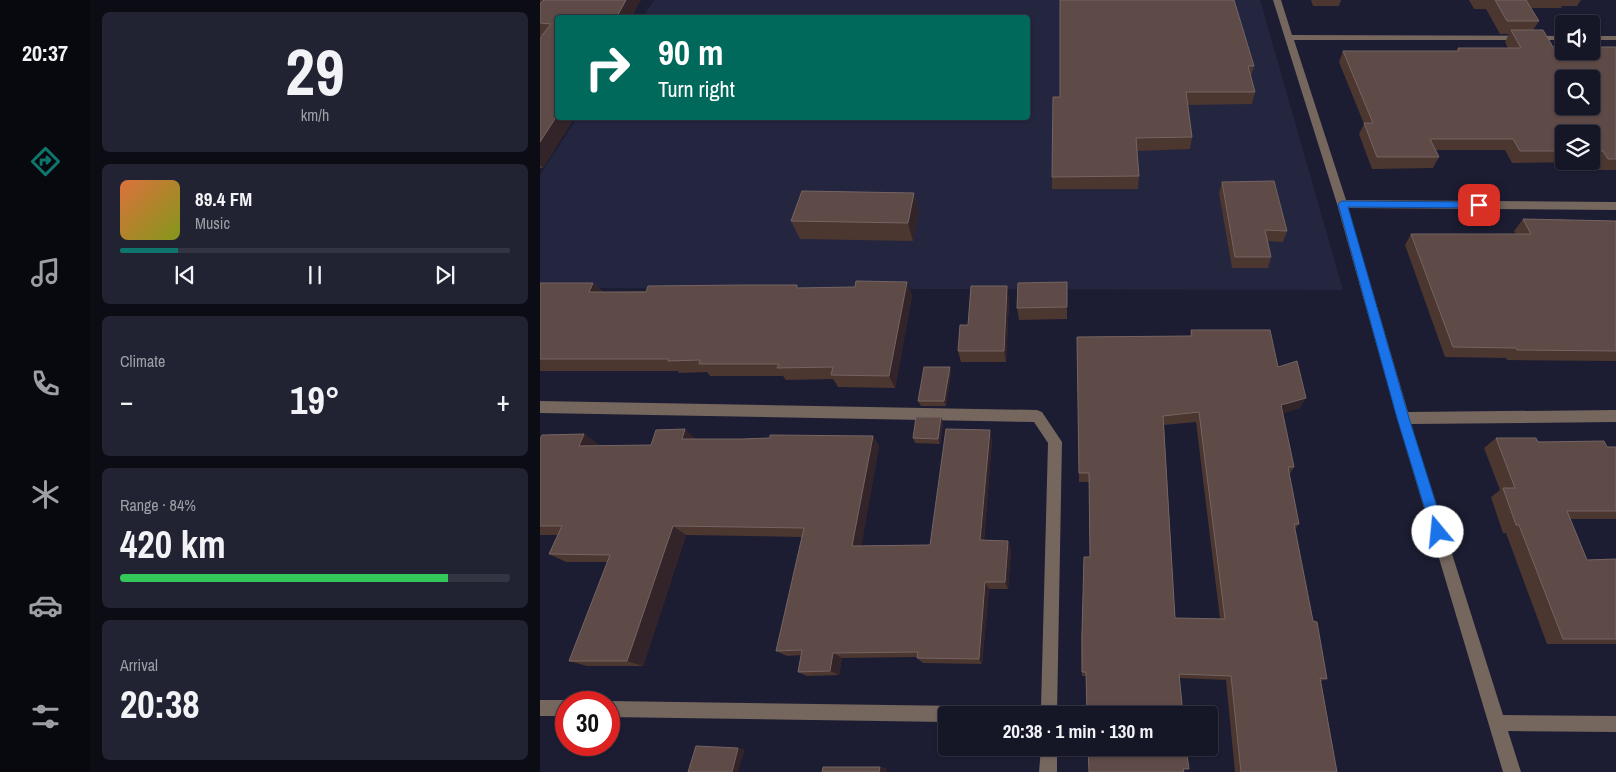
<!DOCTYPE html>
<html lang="en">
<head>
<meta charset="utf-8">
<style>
  :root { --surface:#151626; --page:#222332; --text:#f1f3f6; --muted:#9d9fa7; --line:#343543; --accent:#0f766e }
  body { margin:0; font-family:"Archivo Narrow",sans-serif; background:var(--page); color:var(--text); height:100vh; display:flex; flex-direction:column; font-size:19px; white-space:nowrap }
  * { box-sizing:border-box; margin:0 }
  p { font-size:16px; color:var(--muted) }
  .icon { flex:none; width:28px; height:28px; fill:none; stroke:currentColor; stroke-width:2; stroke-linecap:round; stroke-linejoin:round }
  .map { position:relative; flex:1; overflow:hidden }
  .drawer { display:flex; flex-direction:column; gap:12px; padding:12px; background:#0c0c15; width:450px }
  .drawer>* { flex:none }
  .guide { position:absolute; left:15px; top:15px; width:475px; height:105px; border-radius:5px; box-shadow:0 1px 4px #0004,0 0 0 1px var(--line); background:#00695c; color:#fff; overflow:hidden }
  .fabs { position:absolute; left:1015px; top:15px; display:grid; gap:10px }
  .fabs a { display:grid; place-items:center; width:45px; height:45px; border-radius:5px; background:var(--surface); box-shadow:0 1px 4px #0004,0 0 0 1px var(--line); font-size:25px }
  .speed { position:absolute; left:15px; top:691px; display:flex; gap:10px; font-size:25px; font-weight:700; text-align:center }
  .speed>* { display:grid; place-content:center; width:65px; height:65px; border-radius:50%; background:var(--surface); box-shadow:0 1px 4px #0004,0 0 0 1px var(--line); line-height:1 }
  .speed .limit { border:8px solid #d22; background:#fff; color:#111 }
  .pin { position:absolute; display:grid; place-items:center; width:42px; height:42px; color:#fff; margin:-21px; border-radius:10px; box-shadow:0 2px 8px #0006 }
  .me { position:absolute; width:55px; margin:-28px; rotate:343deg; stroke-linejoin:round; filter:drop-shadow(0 0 4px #0008) }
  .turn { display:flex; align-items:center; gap:18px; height:105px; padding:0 20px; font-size:22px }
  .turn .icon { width:65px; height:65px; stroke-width:2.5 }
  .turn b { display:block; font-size:35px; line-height:42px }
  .big { font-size:38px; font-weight:700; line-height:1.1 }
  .drawer .widget { flex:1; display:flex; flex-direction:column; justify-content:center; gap:8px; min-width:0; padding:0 18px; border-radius:8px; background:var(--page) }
  .drawer .dial { align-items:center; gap:0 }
  .dial b { font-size:65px; line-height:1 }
  .song { display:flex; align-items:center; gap:15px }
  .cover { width:60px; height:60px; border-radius:8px; background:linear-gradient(135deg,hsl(20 70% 55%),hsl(70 70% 35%)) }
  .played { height:5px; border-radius:2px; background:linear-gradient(90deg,var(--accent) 15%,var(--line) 15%) }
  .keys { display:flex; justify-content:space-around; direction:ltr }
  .heat { display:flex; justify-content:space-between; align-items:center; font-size:28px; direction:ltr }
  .charge { height:8px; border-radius:4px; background:linear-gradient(90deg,#34c759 84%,var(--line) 0) }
  .trip { position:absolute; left:398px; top:706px; width:280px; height:50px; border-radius:5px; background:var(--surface); box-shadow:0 1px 4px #0004,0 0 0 1px var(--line); font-weight:700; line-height:50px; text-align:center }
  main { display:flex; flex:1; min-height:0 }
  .tab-bar { display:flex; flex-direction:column; width:90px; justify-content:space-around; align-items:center; background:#08090f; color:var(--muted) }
  .tab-bar .icon { width:35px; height:35px }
  .tab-bar .current { color:var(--accent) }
  .tab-bar b { font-size:22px; color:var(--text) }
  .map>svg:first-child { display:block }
  .built { fill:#242640 }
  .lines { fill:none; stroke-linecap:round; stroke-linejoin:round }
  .street { fill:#75665e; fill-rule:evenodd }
  .wall { fill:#4c3630; fill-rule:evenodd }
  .shaded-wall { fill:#322428 }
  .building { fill:#5e4a46; stroke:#756463; fill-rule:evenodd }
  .route { fill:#1a73e8; stroke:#114b97 }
</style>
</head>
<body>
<main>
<nav class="tab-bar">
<b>20:37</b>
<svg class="icon current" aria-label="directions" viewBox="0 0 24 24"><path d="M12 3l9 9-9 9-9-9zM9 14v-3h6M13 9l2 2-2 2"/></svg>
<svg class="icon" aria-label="music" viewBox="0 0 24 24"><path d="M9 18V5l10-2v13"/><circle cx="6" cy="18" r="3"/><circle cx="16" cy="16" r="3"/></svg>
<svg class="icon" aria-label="phone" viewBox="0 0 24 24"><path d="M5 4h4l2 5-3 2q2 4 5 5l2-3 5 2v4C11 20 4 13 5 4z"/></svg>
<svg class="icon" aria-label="climate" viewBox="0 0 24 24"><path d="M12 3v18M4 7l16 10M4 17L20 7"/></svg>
<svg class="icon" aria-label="car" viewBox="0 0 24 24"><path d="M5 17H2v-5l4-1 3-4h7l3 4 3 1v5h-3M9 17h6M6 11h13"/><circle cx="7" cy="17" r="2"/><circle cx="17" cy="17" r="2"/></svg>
<svg class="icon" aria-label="filters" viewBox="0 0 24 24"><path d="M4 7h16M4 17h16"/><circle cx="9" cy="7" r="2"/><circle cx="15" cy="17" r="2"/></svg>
</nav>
<section class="drawer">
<div class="widget dial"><b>29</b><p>km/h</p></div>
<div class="widget">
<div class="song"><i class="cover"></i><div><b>89.4 FM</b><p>Music</p></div></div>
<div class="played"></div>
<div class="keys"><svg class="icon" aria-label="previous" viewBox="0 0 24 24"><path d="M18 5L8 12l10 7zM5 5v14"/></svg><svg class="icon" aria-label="pause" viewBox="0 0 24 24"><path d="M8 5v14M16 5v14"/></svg><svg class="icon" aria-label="next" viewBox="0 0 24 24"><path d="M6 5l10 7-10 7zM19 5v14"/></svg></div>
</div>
<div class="widget"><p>Climate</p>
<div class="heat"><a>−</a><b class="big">19°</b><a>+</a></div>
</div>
<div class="widget"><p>Range · 84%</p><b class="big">420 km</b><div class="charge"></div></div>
<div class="widget"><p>Arrival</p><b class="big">20:38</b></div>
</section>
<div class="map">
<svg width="1076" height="772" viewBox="0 0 1076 772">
  <rect width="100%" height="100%" fill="#1c1d32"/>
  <polygon class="built" points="114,0 720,0 803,290 0,288 0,175 37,118 488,118 488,18 103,17"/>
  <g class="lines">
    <g class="street">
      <polygon points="733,0 741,0 752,35 1024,36 1024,40 754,40 806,200 1076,202 1076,210 808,208 868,412 1076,410 1076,422 871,424 963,715 1076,716 1076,732 968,731 981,772 963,772 857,418 797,204"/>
      <rect x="1051" y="36" width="25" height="4"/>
      <polygon points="0,401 497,410 502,412 522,442 517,715 406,715 406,722 69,717 69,702 65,702 69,701 501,707 508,443 494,422 0,413"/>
      <polygon points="0,700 26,700 32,702 26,702 26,716 0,716"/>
      <polygon points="501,748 517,748 517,772 499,772"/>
    </g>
  </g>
  <g class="wall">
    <polygon points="0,0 105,0 101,0 18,118 34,118 3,168 0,168 0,38 2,36 0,36"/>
    <polygon points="520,0 714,66 711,77 715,92 712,104 648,105 652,137 650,149 597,151 599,176 598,189 512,189 512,177 520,97"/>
    <polygon points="771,0 801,0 799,6 773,6"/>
    <path d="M929,0H1041L1037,6H1022L1021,8H990L999,21L993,30L1013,47H1076V170H1059L1054,162L972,163L965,150H896L899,157L893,168L832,169L819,134L824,124L799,62L803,51H916L918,48H968L965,42L969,34H960L946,9H934ZM1024,134H1051V161H1024Z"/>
    <polygon points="682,182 747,231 743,242 728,241 731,257 728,268 692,268 679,193"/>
    <polygon points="374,193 379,211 373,241 260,239 251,221"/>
    <polygon points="983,219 1076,221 1076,361 967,360 966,358 905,357 865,245 871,234 976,234 974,231"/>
    <polygon points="527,282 527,319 479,320 477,308"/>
    <polygon points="0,283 53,283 63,292 259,288 372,295 355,388 298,387 293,379 246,380 243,376 170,376 167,372 139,373 138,371 0,371"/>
    <polygon points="469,298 466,362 421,362 418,351 428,325"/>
    <path d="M651,330L738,367L760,408L743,413L754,467L749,475L759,524L755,529L773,621L787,679L781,681L797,772H695L686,680L639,678L643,715H547L546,676H542L541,638L550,557L549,482H539L537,337L650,336ZM656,422L680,619L635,618L624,425Z"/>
    <polygon points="411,372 406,406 381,406 378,401"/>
    <polygon points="403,422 400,444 375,443 373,438"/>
    <polygon points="44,434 59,445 58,446 111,445 156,439 202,439 333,436 339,446 321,546 390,545 452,440 444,541 471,549 468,589 449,589 442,664 383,663 377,658 377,657 302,658 299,675 267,676 258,672 261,655 247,656 236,651 262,537 146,535 103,666 47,666 29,661 68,562 26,562 9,554 18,535 0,535 0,439"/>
    <polygon points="956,438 1067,447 1076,447 1076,519 1030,519 1047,560 1076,559 1076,644 1007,644 966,533 963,533 951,497 960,490 944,448"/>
  </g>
  <g class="shaded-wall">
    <polygon points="86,0 101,0 91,18 76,18"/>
    <polygon points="18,114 18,118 34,118 3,168 0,165 0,142"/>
    <polygon points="374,193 379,211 373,241 368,223"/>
    <polygon points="367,282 372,295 355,388 349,376"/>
    <polygon points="53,283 66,296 49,292"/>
    <polygon points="467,286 469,298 466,362 464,351"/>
    <polygon points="410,367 411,372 406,406 404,401"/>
    <polygon points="766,398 760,408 736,416 741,405"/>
    <polygon points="401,417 403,422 400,444 398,439"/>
    <polygon points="145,429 157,440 142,439"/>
    <polygon points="450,430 452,440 443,548 440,540"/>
    <polygon points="44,434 59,445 54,457 39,446"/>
    <polygon points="333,436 339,446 320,554 312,546"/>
    <polygon points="133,526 146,535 103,666 87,661"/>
    <polygon points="468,541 471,549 468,589 465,582"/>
    <polygon points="445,582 449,589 442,664 439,659"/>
    <polygon points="293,653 302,658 299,675 290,671"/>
    <polygon points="198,748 205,749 198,772 192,772"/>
    <polygon points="340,767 347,768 346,772 339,772"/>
  </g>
  <g class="building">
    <polygon points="4,0 86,0 76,18 18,18 18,114 0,142 0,38 11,24 0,23 0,4"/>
    <polygon points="520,0 694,0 714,66 708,66 715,92 646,92 652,137 596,138 599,176 512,177 513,97 520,97"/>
    <polygon points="955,0 986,0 999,21 967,21"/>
    <path d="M971,30H1003L1013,47H1024V51H1051V47H1076V159H1068L1063,151H1051V134H1024V151H980L973,139H890L899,157H837L824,123H833L803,51H919L918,48H981ZM1024,79H1051V106H1024Z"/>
    <polygon points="734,181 747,231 725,230 731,257 695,257 682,182"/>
    <polygon points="262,191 374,193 368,223 251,221"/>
    <polygon points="983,219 1076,221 1076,351 977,350 976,348 913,347 871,234 991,234"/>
    <polygon points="316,281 367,282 349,376 291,375 293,367 237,368 239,364 159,364 160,360 128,361 129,359 0,359 0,283 53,283 49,292 106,292 108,286 205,285 257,285 257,288 315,287"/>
    <polygon points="527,282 527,307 477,308 478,283"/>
    <polygon points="431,286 467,286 464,351 418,351 420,325 428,325"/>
    <path d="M651,330H730L738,367L757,361L766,398L741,405L754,467H748L759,524H754L773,621L777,622L787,679L780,678L797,772H701L691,676L639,674L643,715H547L546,672H542V632L544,557H550L549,473H539L537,337L652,336ZM659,412L685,619L635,618L623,416Z"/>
    <polygon points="384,367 410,367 404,401 378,401"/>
    <polygon points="376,417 401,417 398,439 373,438"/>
    <polygon points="145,429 142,439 202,439 230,438 230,435 333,436 312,546 390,545 406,429 450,430 440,540 468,541 465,582 445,582 439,659 377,658 378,652 293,653 290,671 258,672 262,650 236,651 264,528 133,526 87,661 29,661 70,555 9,554 22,526 0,526 0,439 2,435 44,434 39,446 111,445 116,430"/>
    <polygon points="956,438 996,438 998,442 1064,441 1067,447 1076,447 1076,511 1027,511 1047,560 1076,559 1076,639 1023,639 979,525 976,525 963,488 975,488"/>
    <polygon points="156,746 198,748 192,772 148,772"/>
    <polygon points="548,748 646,748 649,769 643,769 644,772 549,772"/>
    <polygon points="283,767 340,767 339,772 282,772"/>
  </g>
  <polygon class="route" points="802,201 939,202 944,205 939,208 808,207 869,418 905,532 903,537 898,539 894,537 892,532 857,418 798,204"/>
</svg>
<div class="fabs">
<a><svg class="icon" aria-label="sound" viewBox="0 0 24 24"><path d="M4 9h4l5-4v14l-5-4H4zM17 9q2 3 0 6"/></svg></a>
<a><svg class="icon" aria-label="search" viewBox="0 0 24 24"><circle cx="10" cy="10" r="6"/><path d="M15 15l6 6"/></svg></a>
<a><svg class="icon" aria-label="layers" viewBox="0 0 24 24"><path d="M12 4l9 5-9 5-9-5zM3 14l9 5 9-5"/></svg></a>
</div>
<div class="speed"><div class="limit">30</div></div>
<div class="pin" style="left:939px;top:205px;background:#d93025"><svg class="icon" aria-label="arrive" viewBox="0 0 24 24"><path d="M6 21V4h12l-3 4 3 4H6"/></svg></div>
<svg class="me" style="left:898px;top:532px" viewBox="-20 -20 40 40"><circle r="19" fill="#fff"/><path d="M0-13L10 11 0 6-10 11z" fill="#1a73e8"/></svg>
<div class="trip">20:38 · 1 min · 130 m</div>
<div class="guide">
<div class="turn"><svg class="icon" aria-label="right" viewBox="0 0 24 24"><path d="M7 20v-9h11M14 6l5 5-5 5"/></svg><div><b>90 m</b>Turn right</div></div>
</div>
</div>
</main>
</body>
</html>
